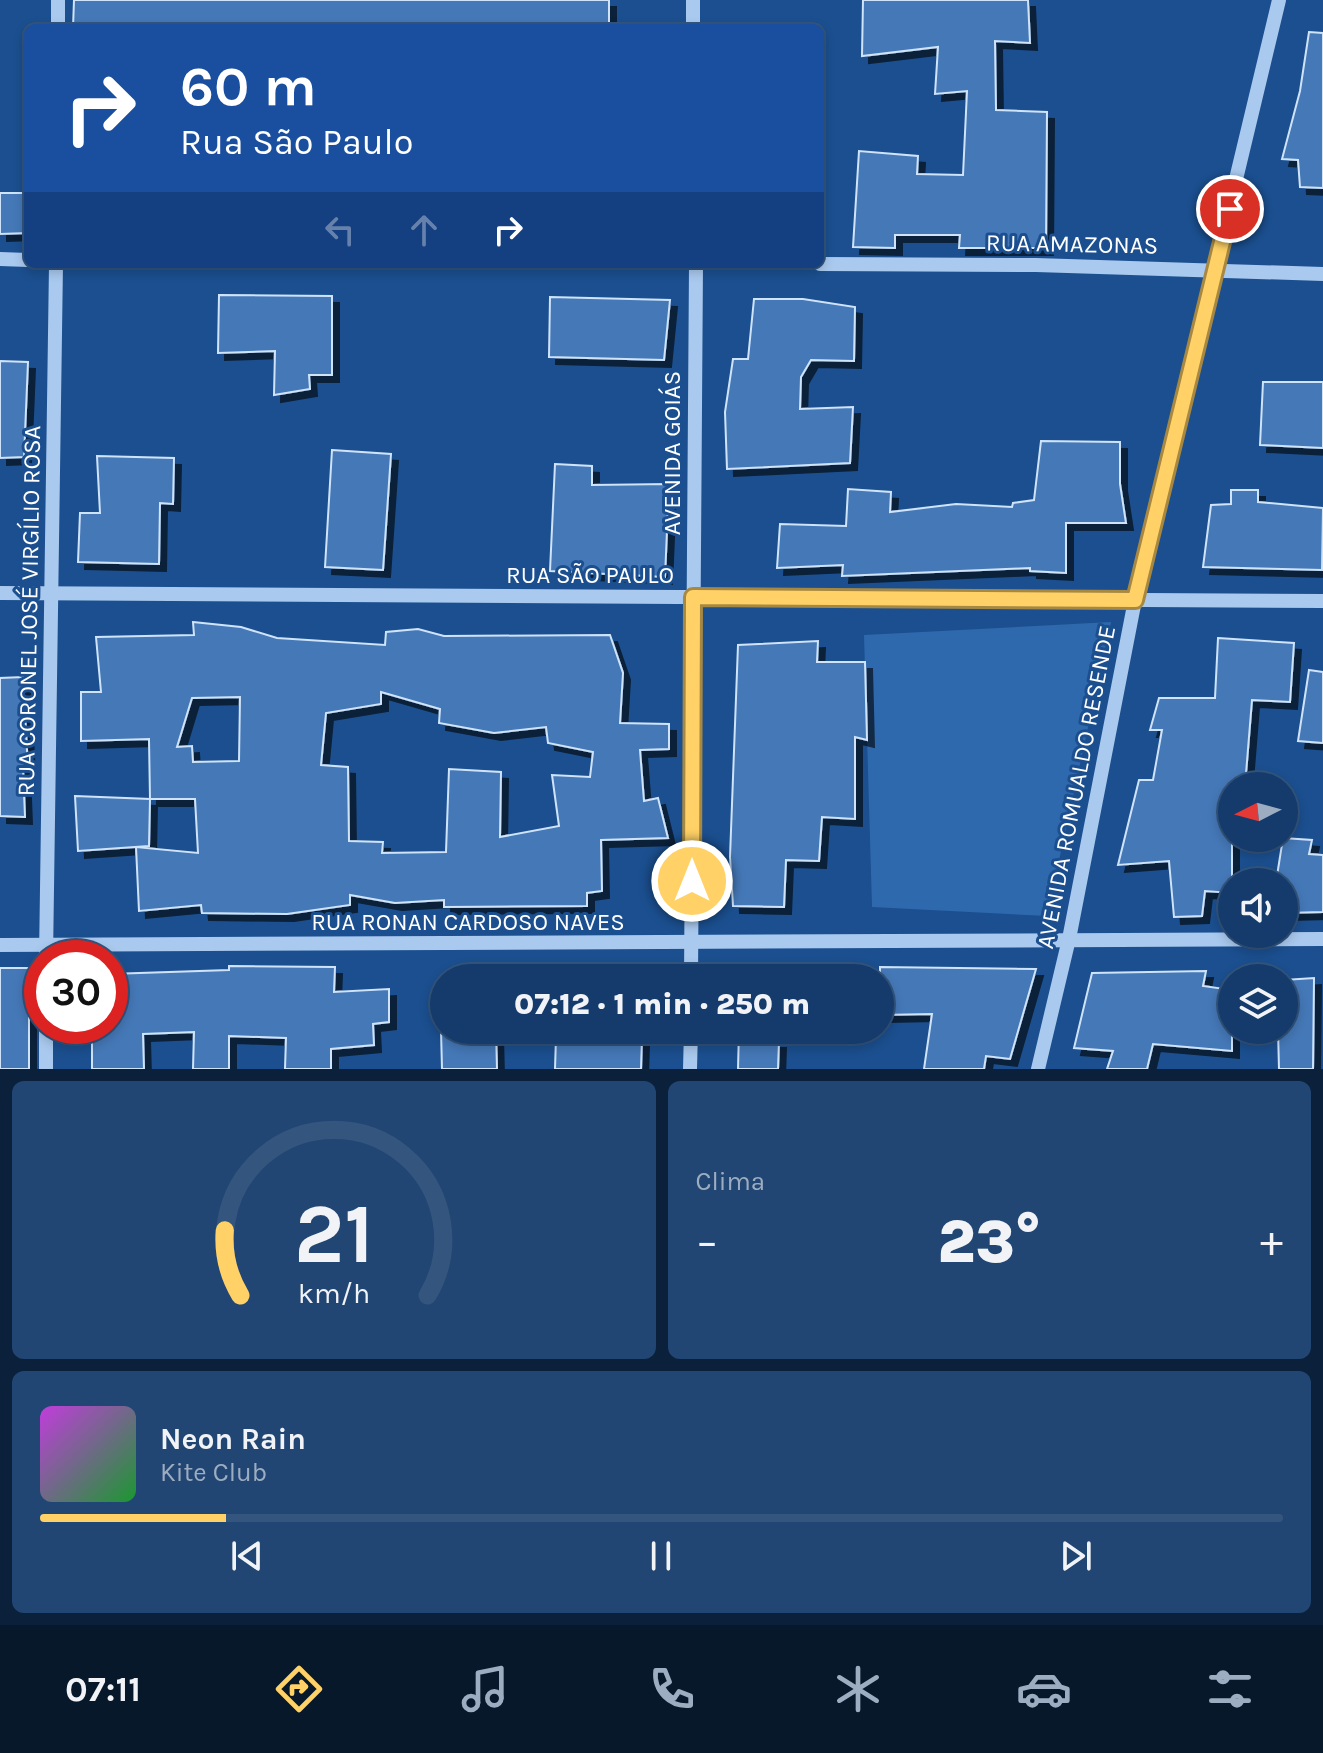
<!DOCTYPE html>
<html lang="pt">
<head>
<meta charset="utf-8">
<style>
  :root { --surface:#143b6b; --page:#214673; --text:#f1f3f6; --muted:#9dadc1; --line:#33557e; --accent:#ffd166 }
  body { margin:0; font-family:Karla,sans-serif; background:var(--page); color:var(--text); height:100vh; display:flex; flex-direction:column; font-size:30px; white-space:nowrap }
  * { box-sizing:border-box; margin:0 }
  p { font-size:26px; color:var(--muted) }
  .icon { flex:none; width:44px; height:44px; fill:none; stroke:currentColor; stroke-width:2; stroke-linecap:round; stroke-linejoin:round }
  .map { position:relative; height:1069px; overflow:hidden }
  .side { display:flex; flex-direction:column; gap:12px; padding:12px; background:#0b203b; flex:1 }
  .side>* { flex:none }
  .hud { position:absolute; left:24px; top:24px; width:800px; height:244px; border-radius:12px; box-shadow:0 4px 12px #0003,0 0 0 2px var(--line); background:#1a4fa0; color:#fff; overflow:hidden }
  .needle { width:52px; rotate:264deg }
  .fabs { position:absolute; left:1218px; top:772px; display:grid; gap:16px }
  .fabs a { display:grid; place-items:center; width:80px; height:80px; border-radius:50%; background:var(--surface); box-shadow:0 4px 12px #0003,0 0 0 2px var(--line); font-size:40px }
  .speed { position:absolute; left:24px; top:940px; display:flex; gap:16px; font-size:40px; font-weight:700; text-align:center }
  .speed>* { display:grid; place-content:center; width:104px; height:104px; border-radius:50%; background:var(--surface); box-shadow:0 4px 12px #0003,0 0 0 2px var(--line); line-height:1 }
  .speed .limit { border:12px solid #d22; background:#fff; color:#111 }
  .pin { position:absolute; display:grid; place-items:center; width:68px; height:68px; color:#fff; margin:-34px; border:4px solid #fff; border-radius:50%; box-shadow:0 2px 8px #0007 }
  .me { position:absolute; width:88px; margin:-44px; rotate:0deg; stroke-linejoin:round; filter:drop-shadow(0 0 6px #0008) }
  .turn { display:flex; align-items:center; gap:28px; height:168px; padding:0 24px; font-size:36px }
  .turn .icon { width:104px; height:104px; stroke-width:2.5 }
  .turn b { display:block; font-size:56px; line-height:68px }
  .lanes { display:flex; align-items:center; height:76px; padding:0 24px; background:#0003; justify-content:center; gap:40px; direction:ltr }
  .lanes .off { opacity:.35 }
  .big { font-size:60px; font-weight:800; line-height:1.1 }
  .side .card { flex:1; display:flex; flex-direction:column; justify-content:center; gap:12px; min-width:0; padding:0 28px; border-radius:12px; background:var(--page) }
  .side .dial { align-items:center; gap:0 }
  .dial svg { height:208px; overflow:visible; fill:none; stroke:var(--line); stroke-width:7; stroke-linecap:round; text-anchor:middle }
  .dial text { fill:var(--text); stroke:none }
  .song { display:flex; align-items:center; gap:24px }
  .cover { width:96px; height:96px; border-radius:12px; background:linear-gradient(135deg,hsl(290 70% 55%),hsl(130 70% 35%)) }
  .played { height:8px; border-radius:4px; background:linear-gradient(90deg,var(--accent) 15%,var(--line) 15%) }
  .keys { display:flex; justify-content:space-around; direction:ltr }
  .heat { display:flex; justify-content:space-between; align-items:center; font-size:44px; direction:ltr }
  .side .tiles { flex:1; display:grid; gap:12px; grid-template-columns:1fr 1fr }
  .card:last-child { grid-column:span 2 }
  .trip { position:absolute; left:430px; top:964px; width:464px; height:80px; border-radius:40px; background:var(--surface); box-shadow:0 4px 12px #0003,0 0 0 2px var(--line); font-weight:800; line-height:80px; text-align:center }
  .menu { display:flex; height:128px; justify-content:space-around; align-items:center; background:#08182b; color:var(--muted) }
  .menu .icon { width:56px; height:56px }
  .menu .active { color:var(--accent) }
  .menu b { font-size:36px; color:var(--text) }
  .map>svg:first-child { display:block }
  .green { fill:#2e69ad }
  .building { fill:#4478b7; stroke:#cfe3fa; stroke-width:2; fill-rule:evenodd; filter:url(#shadow) }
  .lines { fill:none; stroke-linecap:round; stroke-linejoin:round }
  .minor { stroke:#a9c9ee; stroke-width:14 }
  .route-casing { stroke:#a68842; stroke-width:20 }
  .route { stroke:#ffd166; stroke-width:14 }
  .labels { text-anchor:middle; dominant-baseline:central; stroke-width:6; stroke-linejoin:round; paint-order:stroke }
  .street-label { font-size:24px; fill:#fff; stroke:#1b4f8f }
</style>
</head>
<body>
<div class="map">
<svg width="1323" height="1069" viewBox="0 0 1323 1069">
  <defs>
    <filter id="shadow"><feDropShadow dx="7" dy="7" stdDeviation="0" flood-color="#0009"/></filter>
  </defs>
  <rect width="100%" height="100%" fill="#1b4f8f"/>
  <polygon class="green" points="1111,622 1047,916 872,907 864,635"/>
  <g class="building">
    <polygon points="74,0 609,0 609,28 73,28"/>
    <polygon points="863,0 1028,0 1030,43 995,41 996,110 1047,112 1046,248 959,248 960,235 895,235 895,248 853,247 859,151 918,156 917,174 963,175 967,91 935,94 938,47 862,56"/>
    <polygon points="1309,32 1323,33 1323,188 1300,187 1298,160 1282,159 1300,91"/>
    <polygon points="0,193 28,193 28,233 0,234"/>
    <polygon points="219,295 332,296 332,375 309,375 310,389 274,395 275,351 218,353"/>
    <polygon points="550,297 670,300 664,360 549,357"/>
    <polygon points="754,299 803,299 855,307 854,361 811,360 801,377 800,409 853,407 850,463 727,469 725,412 733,359 748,359"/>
    <polygon points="0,361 28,362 24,457 0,458"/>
    <polygon points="1263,382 1323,382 1323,448 1260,445"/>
    <polygon points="1041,441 1120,442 1120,484 1126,523 1066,523 1066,573 1030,571 1030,568 842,576 843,565 777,568 780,524 846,526 848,489 891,492 890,512 956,504 1012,507 1013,503 1034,500"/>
    <polygon points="332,450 391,454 383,570 325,567"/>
    <polygon points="97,456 174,458 173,504 160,503 159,564 78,562 80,513 100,513"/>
    <polygon points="555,464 592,466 592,485 669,484 665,577 550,571"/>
    <polygon points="1231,490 1258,490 1258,502 1323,508 1322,570 1203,567 1211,505 1231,504"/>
    <path d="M193,622L241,627L277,638L385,645L386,632L418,629L444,636L610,635L623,673L620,723L669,724V749L640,750L644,801L658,798L668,838L601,840L602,891L587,893V906L444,907V900L395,903L350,895V905L287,914L202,913L201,905L139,911L136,847L198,853L195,799H150L149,739L81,741V692H101L96,637L194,635ZM381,692L440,709L439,723L494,733L546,727L548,743L593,752L590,777L552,775L559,826L500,837L501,772L449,769L446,852L382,853L383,842L349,841L348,767L321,765L326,713L381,704ZM240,697L239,761L193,762L192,746L177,747L192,698Z"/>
    <polygon points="1218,638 1294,643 1290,702 1252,700 1245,786 1232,786 1232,893 1205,891 1202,916 1174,917 1169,861 1118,865 1139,780 1153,780 1162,730 1150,730 1159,698 1215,698"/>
    <polygon points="818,641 817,662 865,662 867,740 855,737 855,819 822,817 819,861 786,860 784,907 733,906 730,857 738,645"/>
    <polygon points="1309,670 1323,672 1323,743 1298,741"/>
    <polygon points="23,677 28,768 23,767 25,817 0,816 0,678"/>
    <polygon points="75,796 150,799 149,846 78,851"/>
    <polygon points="1283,838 1312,840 1309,854 1323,855 1323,912 1284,913 1284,882 1276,882"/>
    <polygon points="229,966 335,967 334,992 389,989 389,1022 373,1024 374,1045 331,1049 331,1069 285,1069 286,1038 229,1036 229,1069 193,1069 194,1032 143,1034 144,1069 92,1069 92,1026 110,1026 110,974 229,970"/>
    <polygon points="880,967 1036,969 1010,1059 986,1056 984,1069 924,1069 932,1014 880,1015"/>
    <rect x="0" y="968" width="29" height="101"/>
    <polygon points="1206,971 1203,986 1232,990 1232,1051 1153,1044 1147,1069 1107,1069 1113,1051 1074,1048 1092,973"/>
    <polygon points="1314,978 1313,1069 1279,1069 1278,1030 1284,1030 1284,980"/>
    <polygon points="441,1030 496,1030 497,1069 442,1069"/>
    <polygon points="739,1030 771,1030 771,1041 779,1041 778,1069 738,1069"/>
    <polygon points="556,1037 642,1037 641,1069 555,1069"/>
  </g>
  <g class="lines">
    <g class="minor">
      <polyline points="693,0 693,28"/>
      <polyline points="58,28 58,0"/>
      <polyline points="0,259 28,260"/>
      <polyline points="820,264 1036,265 1323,274"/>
      <polyline points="0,593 1323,601"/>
      <polyline points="0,945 1323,939"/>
      <polyline points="46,958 56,264"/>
      <polyline points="691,978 696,264"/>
      <polyline points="46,1069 46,1026"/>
      <polyline points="690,1069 691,1030"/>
      <polyline points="1038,1069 1069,939 1135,600 1279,0"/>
    </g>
  </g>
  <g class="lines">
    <g class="route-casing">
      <polyline id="route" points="692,881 693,597 1135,600 1230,209"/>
    </g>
    <use href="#route" class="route"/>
  </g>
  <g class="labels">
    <g class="street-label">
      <text transform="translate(1072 244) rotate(1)">RUA AMAZONAS</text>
      <text transform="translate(672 453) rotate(-90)">AVENIDA GOIÁS</text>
      <text x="590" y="575">RUA SÃO PAULO</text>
      <text transform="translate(29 611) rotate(-89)">RUA CORONEL JOSÉ VIRGÍLIO ROSA</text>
      <text transform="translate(1076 787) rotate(-79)">AVENIDA ROMUALDO RESENDE</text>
      <text x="468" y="922">RUA RONAN CARDOSO NAVES</text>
    </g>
  </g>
</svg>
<div class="fabs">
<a><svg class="needle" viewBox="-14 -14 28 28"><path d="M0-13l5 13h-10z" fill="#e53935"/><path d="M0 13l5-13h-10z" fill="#9dadc1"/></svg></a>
<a><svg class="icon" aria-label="sound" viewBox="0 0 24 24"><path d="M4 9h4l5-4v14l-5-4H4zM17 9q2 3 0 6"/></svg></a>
<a><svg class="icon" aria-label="layers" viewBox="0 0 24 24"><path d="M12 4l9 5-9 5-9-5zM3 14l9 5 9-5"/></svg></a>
</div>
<div class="speed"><div class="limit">30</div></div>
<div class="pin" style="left:1230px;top:209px;background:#d93025"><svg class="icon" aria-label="arrive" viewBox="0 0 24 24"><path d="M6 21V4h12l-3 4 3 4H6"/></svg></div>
<svg class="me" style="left:692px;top:881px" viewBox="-20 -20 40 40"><circle r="17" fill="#ffd166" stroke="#fff" stroke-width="3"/><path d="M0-11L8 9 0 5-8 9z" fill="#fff"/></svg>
<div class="trip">07:12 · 1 min · 250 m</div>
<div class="hud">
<div class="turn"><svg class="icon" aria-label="right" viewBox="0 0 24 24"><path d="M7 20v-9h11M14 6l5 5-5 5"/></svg><div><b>60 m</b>Rua São Paulo</div></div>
<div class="lanes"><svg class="icon off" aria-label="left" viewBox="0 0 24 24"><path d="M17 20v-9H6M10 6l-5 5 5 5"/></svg><svg class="icon off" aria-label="ahead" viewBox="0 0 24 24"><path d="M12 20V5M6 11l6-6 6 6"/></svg><svg class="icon" aria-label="right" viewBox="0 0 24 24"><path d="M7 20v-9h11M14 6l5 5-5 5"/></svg></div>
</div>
</div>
<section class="side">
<div class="tiles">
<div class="card dial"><svg viewBox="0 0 100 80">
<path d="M14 69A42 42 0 1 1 86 69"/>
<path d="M14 69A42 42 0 0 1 8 44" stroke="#ffd166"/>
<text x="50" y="56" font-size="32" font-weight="700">21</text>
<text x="50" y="72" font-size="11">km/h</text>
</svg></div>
<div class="card"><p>Clima</p>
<div class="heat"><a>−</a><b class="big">23°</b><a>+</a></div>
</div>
<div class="card">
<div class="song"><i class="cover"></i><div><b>Neon Rain</b><p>Kite Club</p></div></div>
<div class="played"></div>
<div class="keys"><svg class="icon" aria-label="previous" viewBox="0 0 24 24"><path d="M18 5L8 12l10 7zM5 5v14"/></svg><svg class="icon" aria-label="pause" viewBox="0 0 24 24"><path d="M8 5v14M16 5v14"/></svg><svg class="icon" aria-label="next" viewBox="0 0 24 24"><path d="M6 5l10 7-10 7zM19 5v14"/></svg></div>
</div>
</div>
</section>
<nav class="menu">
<b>07:11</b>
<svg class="icon active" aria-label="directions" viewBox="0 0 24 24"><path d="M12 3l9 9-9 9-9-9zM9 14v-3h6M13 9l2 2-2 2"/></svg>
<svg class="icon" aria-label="music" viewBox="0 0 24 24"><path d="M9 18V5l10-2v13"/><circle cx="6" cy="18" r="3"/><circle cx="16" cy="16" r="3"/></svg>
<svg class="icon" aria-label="phone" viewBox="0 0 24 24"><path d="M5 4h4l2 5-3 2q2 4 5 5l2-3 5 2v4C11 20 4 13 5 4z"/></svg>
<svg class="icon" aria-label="climate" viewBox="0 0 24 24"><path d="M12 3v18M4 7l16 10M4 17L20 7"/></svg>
<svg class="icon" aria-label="car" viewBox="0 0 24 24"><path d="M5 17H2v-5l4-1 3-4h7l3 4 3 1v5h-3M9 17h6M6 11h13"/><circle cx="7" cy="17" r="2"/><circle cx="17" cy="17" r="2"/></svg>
<svg class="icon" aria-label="filters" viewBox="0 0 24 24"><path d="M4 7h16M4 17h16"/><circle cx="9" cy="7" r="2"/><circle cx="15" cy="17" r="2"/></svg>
</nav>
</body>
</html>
